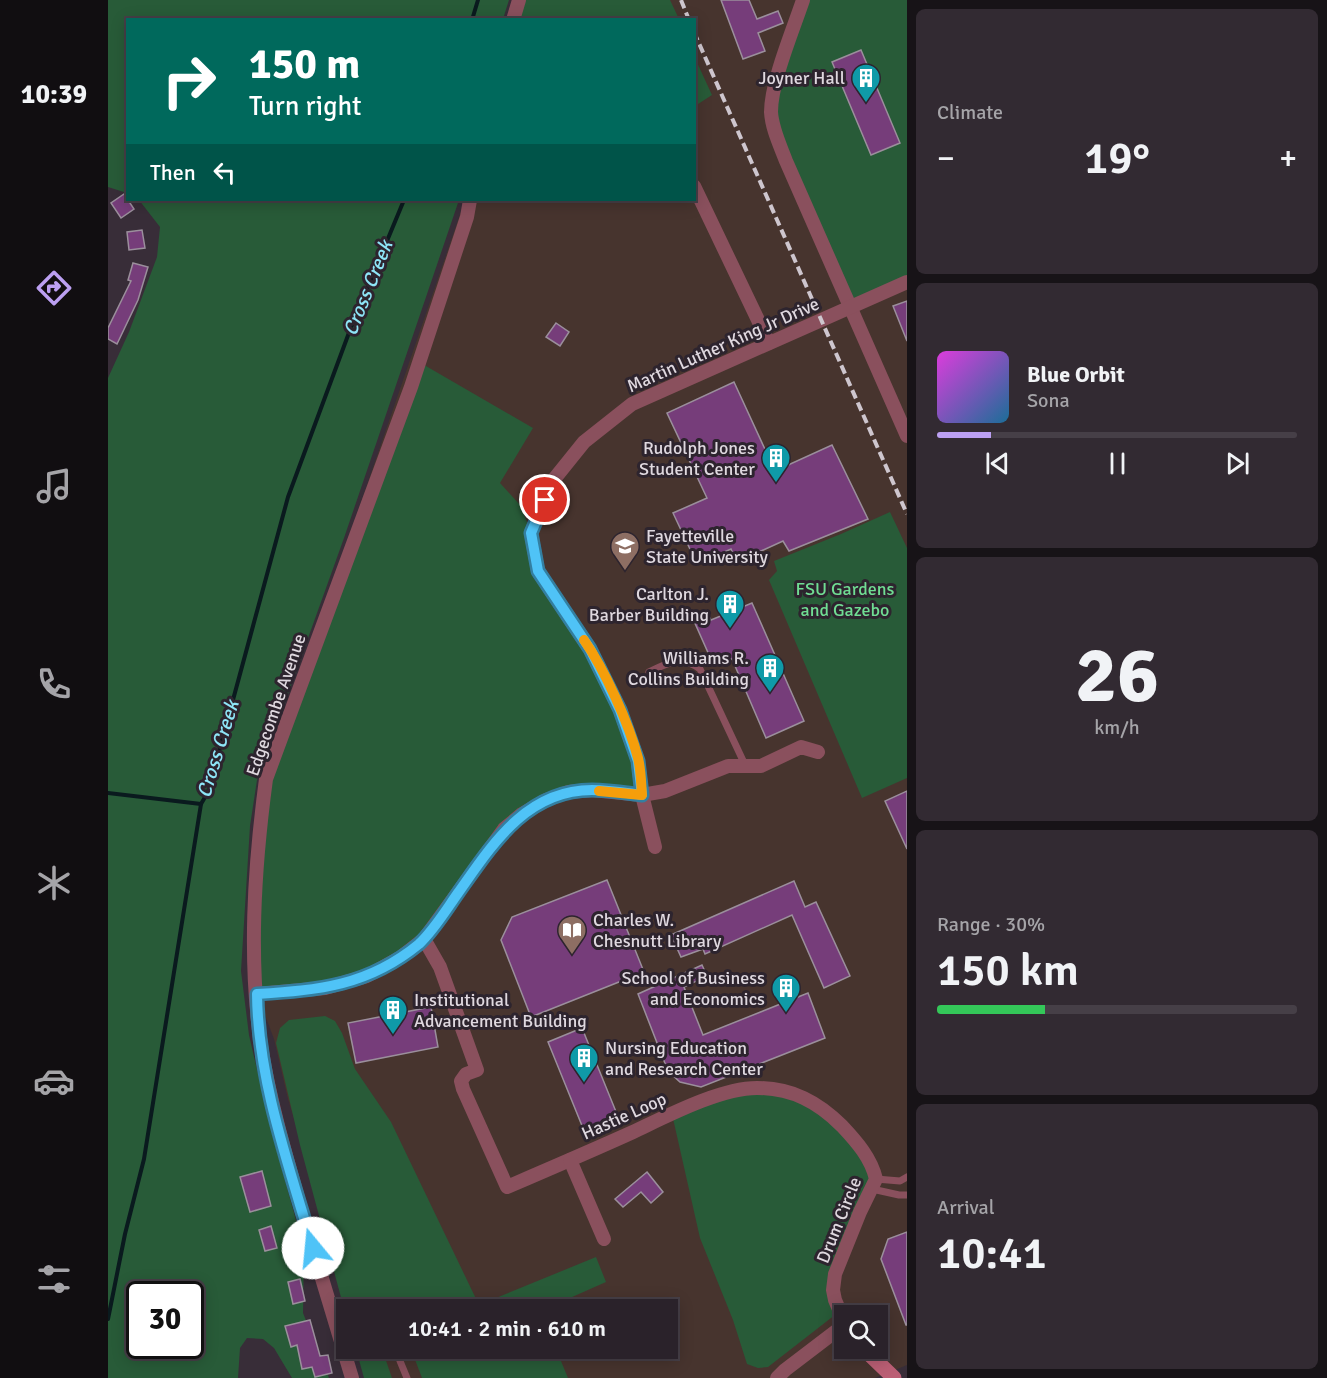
<!DOCTYPE html>
<html lang="en">
<head>
<meta charset="utf-8">
<style>
  :root { --surface:#2a222a; --page:#322a32; --text:#f1f3f6; --muted:#a5a4a8; --line:#463f47; --accent:#bca0f2 }
  body { margin:0; font-family:Signika,sans-serif; background:var(--page); color:var(--text); height:100vh; display:flex; flex-direction:column; font-size:22px; white-space:nowrap }
  * { box-sizing:border-box; margin:0 }
  p { font-size:20px; color:var(--muted) }
  .icon { flex:none; width:33px; height:33px; fill:none; stroke:currentColor; stroke-width:2; stroke-linecap:round; stroke-linejoin:round }
  .map { position:relative; flex:1; overflow:hidden }
  .side { display:flex; flex-direction:column; gap:9px; padding:9px; background:#171317; width:420px }
  .side>* { flex:none }
  .guide { position:absolute; left:18px; top:18px; width:570px; height:183px; border-radius:0px; box-shadow:0 3px 15px #0003,0 0 0 2px var(--line); background:#00695c; color:#fff; overflow:hidden }
  .tools { position:absolute; left:726px; top:1305px; display:grid; gap:12px }
  .tools a { display:grid; place-items:center; width:54px; height:54px; border-radius:0px; background:var(--surface); box-shadow:0 3px 15px #0003,0 0 0 2px var(--line); font-size:30px }
  .speed { position:absolute; left:18px; top:1281px; display:flex; gap:12px; font-size:30px; font-weight:700; text-align:center }
  .speed>* { display:grid; place-content:center; width:78px; height:78px; border-radius:50%; background:var(--surface); box-shadow:0 3px 15px #0003,0 0 0 2px var(--line); line-height:1 }
  .speed .limit { border:3px solid #111; border-radius:9px; background:#fff; color:#111 }
  .pin { position:absolute; display:grid; place-items:center; width:51px; height:51px; color:#fff; margin:-26px; border:3px solid #fff; border-radius:50%; box-shadow:0 2px 6px #0007 }
  .me { position:absolute; width:66px; margin:-33px; rotate:343deg; stroke-linejoin:round; filter:drop-shadow(0 0 4px #0008) }
  .turn { display:flex; align-items:center; gap:21px; height:126px; padding:0 24px; font-size:27px }
  .turn .icon { width:78px; height:78px; stroke-width:2.5 }
  .turn b { display:block; font-size:42px; line-height:51px }
  .then { display:flex; align-items:center; height:57px; padding:0 24px; background:#0003; gap:12px; font-size:22px }
  .big { font-size:45px; font-weight:600; line-height:1.1 }
  .side .widget { flex:1; display:flex; flex-direction:column; justify-content:center; gap:9px; min-width:0; padding:0 21px; border-radius:9px; background:var(--page) }
  .side .dial { align-items:center; gap:0 }
  .dial b { font-size:78px; line-height:1 }
  .song { display:flex; align-items:center; gap:18px }
  .cover { width:72px; height:72px; border-radius:9px; background:linear-gradient(135deg,hsl(300 70% 55%),hsl(200 70% 35%)) }
  .played { height:6px; border-radius:3px; background:linear-gradient(90deg,var(--accent) 15%,var(--line) 15%) }
  .keys { display:flex; justify-content:space-around; direction:ltr }
  .heat { display:flex; justify-content:space-between; align-items:center; font-size:33px; direction:ltr }
  .charge { height:9px; border-radius:4px; background:linear-gradient(90deg,#34c759 30%,var(--line) 0) }
  .trip { position:absolute; left:228px; top:1299px; width:342px; height:60px; border-radius:0px; background:var(--surface); box-shadow:0 3px 15px #0003,0 0 0 2px var(--line); font-weight:600; line-height:60px; text-align:center }
  main { display:flex; flex:1; min-height:0 }
  .tabs { display:flex; flex-direction:column; width:108px; justify-content:space-around; align-items:center; background:#110e11; color:var(--muted) }
  .tabs .icon { width:42px; height:42px }
  .tabs .on { color:var(--accent) }
  .tabs b { font-size:27px; color:var(--text) }
  .map>svg:first-child { display:block }
  .education { fill:#47342e; fill-rule:evenodd }
  .green { fill:#285b38; fill-rule:evenodd }
  .lines { fill:none; stroke-linecap:round; stroke-linejoin:round }
  .stream { stroke:#0a1a1e; stroke-width:4 }
  .building { fill:#763d7a; stroke:#9b8f9c; stroke-width:1.5 }
  .lane { stroke:#8a505d; stroke-width:7 }
  .street { stroke:#8a505d; stroke-width:14 }
  .secondary { stroke:#bb5f75; stroke-width:15 }
  .rail { stroke:#cec6ce; stroke-width:4; stroke-dasharray:9 4.5; stroke-linecap:butt }
  .route-casing { stroke:#337fa1; stroke-width:15 }
  .route { stroke:#4fc3f7; stroke-width:10 }
  .slow { stroke:#f59e0b; stroke-width:10 }
  .labels { text-anchor:middle; dominant-baseline:central; stroke-width:6; stroke-linejoin:round; paint-order:stroke }
  .poi-label { font-size:18px; fill:#dfd8df; stroke:#2d242e; text-anchor:end }
  .street-label { font-size:18px; fill:#dfd8df; stroke:#2d242e }
  .park-label { font-size:18px; fill:#70dd93; stroke:#2d242e }
  .water-label { font-size:20px; font-style:italic; fill:#8ee5f7; stroke:#2d242e }
</style>
</head>
<body>
<main>
<nav class="tabs">
<b>10:39</b>
<svg class="icon on" aria-label="directions" viewBox="0 0 24 24"><path d="M12 3l9 9-9 9-9-9zM9 14v-3h6M13 9l2 2-2 2"/></svg>
<svg class="icon" aria-label="music" viewBox="0 0 24 24"><path d="M9 18V5l10-2v13"/><circle cx="6" cy="18" r="3"/><circle cx="16" cy="16" r="3"/></svg>
<svg class="icon" aria-label="phone" viewBox="0 0 24 24"><path d="M5 4h4l2 5-3 2q2 4 5 5l2-3 5 2v4C11 20 4 13 5 4z"/></svg>
<svg class="icon" aria-label="climate" viewBox="0 0 24 24"><path d="M12 3v18M4 7l16 10M4 17L20 7"/></svg>
<svg class="icon" aria-label="car" viewBox="0 0 24 24"><path d="M5 17H2v-5l4-1 3-4h7l3 4 3 1v5h-3M9 17h6M6 11h13"/><circle cx="7" cy="17" r="2"/><circle cx="17" cy="17" r="2"/></svg>
<svg class="icon" aria-label="filters" viewBox="0 0 24 24"><path d="M4 7h16M4 17h16"/><circle cx="9" cy="7" r="2"/><circle cx="15" cy="17" r="2"/></svg>
</nav>
<div class="map">
<svg width="799" height="1378" viewBox="0 0 799 1378">
  <rect width="100%" height="100%" fill="#382d38"/>
  <path class="education" d="M413,0H799V1365L767,1378H265L256,1349L560,1348V1310L244,1309L180,1099L166,1039L149,994L158,779L357,200H586V20L407,19ZM736,1316H770V1348H736Z"/>
  <g class="green">
    <polygon points="0,0 401,0 395,19 20,20 19,193 0,187"/>
    <polygon points="413,0 562,0 571,19 407,20"/>
    <polygon points="696,0 799,0 799,276 744,301 667,126 667,98"/>
    <polygon points="586,56 604,95 587,106 586,106"/>
    <path d="M31,200H351L236,538L149,780L142,826L133,971L141,1035L163,1130L196,1249L195,1313L221,1378H184L166,1348L155,1339L139,1338L132,1348L130,1378H0V378L21,332L49,257L52,227ZM32,1294H82V1346H32Z"/>
    <polygon points="311,362 425,428 392,483 413,506 423,533 430,571 512,710 534,795 484,790 414,814 311,944 223,987 149,994 158,779"/>
    <polygon points="782,512 799,548 799,778 754,798 661,580 669,571 666,561 733,534"/>
    <polygon points="217,1016 227,1021 234,1033 247,1069 283,1122 371,1305 488,1257 498,1282 437,1309 238,1310 238,1316 192,1145 168,1043 172,1028 181,1020"/>
    <polygon points="648,1088 721,1113 768,1179 727,1274 732,1311 660,1367 650,1368 639,1364 625,1320 592,1238 564,1114"/>
    <polygon points="248,1349 274,1349 284,1378 256,1378"/>
    <polygon points="303,1349 448,1349 460,1378 314,1378"/>
  </g>
  <g class="lines">
    <g class="stream">
      <polyline points="364,20 370,0"/>
      <polyline points="0,793 93,804"/>
      <polyline points="0,1319 17,1234 36,1159 93,804 100,792 180,497 242,330 296,200"/>
    </g>
  </g>
  <g class="building">
    <polygon points="613,0 641,0 649,19 670,11 675,23 650,33 657,51 635,59"/>
    <polygon points="753,50 792,143 763,155 724,62"/>
    <polygon points="16,194 26,209 13,218 3,203"/>
    <polygon points="34,230 37,248 21,250 19,232"/>
    <polygon points="25,263 40,267 30,300 9,344 0,339 0,328 23,281 20,280"/>
    <polygon points="799,301 799,341 785,306"/>
    <polygon points="448,323 461,332 452,346 438,337"/>
    <polygon points="626,382 667,471 724,445 760,519 681,551 675,541 629,562 623,549 589,564 565,513 599,498 559,413"/>
    <polygon points="644,603 696,721 658,738 624,659 606,666 586,621 600,614 603,620"/>
    <polygon points="799,791 799,849 777,801"/>
    <polygon points="499,880 536,972 423,1017 393,940 404,917"/>
    <polygon points="686,881 697,907 708,902 742,976 716,988 684,915 597,954 595,949 573,957 563,935"/>
    <polygon points="594,965 599,976 576,987 595,1035 700,993 717,1038 593,1087 572,1082 560,1071 530,994"/>
    <polygon points="323,1007 330,1047 248,1063 240,1023"/>
    <polygon points="474,1028 513,1124 479,1138 440,1042"/>
    <polygon points="154,1171 163,1206 142,1212 132,1177"/>
    <polygon points="539,1172 555,1192 543,1203 533,1192 515,1207 507,1199"/>
    <polygon points="163,1226 169,1248 157,1251 151,1230"/>
    <polygon points="799,1232 799,1325 798,1325 773,1259 780,1239"/>
    <polygon points="192,1279 197,1301 185,1304 180,1282"/>
    <polygon points="202,1320 212,1356 220,1355 224,1373 207,1377 204,1367 194,1369 189,1345 183,1347 177,1326"/>
  </g>
  <g class="lines">
    <g class="lane">
      <path d="M541,672C559,663 574,655 592,669L638,767"/>
      <polyline points="768,1179 792,1181 799,1177"/>
      <polyline points="764,1189 791,1195 799,1195"/>
      <polyline points="292,1361 299,1378"/>
    </g>
    <g class="street">
      <path d="M695,0C685,30 663,82 663,112C664,129 672,145 678,161L799,436"/>
      <polyline points="405,20 411,0"/>
      <polyline points="586,186 661,343"/>
      <polyline points="547,847 534,795 530,761 512,710 482,649 430,571 423,533 443,483 476,442 524,404 799,282"/>
      <path d="M316,939L332,967L369,1070L358,1074L353,1081L355,1089L399,1187C441,1169 483,1151 525,1132C559,1116 612,1088 649,1088C684,1088 710,1102 734,1126C749,1142 763,1158 768,1179L752,1212L727,1274L725,1290L727,1300L736,1321"/>
      <polyline points="149,994 217,988 259,976 293,957 316,939 396,829 414,814 438,800 460,792 484,790 534,795 557,791 620,766 653,766 693,747 710,752"/>
      <polyline points="462,1160 496,1239"/>
      <path d="M244,1378C227,1323 211,1267 194,1212C179,1159 163,1106 154,1052C140,963 146,869 158,779L303,387L359,217L362,200"/>
      <polyline points="669,1378 677,1370 736,1325"/>
    </g>
    <polyline class="secondary" points="755,1348 786,1378"/>
    <g class="rail">
      <polyline points="573,0 581,20"/>
      <polyline points="586,32 799,514"/>
    </g>
  </g>
  <g class="lines">
    <g class="route-casing">
      <path id="route" d="M205,1248C181,1166 150,1081 149,994C211,990 260,986 311,944C326,930 338,910 350,893C384,845 418,790 484,790C501,790 518,793 534,795L530,761L512,710L482,649L430,571L423,533L437,500"/>
    </g>
    <use href="#route" class="route"/>
    <path class="slow" d="M476,640C497,670 521,724 530,758C533,770 533,783 534,795L491,791"/>
  </g>
  <defs>
    <g id="building-pin" transform="scale(1.5)"><path d="M0 17L-7.5 6A9.5 9.5 0 1 1 7.5 6Z" fill="#0f9aa8" stroke="#2d242e"/><path d="M-4-6H4V6H1V3H-1V6H-4ZM-2.5-4.3h1.7v1.8h-1.7ZM.8-4.3h1.7v1.8H.8ZM-2.5-1h1.7V.8h-1.7ZM.8-1h1.7V.8H.8Z" fill="#fff"/></g>
    <g id="university-pin" transform="scale(1.5)"><path d="M0 17L-7.5 6A9.5 9.5 0 1 1 7.5 6Z" fill="#8d6e63" stroke="#2d242e"/><path d="M0-5L7-2L0 1L-7-2ZM-4 1L0 2.5L4 1V4Q0 6-4 4Z" fill="#fff"/></g>
    <g id="library-pin" transform="scale(1.5)"><path d="M0 17L-7.5 6A9.5 9.5 0 1 1 7.5 6Z" fill="#8d6e63" stroke="#2d242e"/><path d="M-6-4Q-3-5.5-.7-3.5V5Q-3 3-6 4ZM6-4Q3-5.5 .7-3.5V5Q3 3 6 4Z" fill="#fff"/></g>
  </defs>
  <g fill-rule="evenodd">
    <use href="#building-pin" x="758" y="78"/>
    <use href="#building-pin" x="668" y="458"/>
    <use href="#university-pin" x="517" y="546"/>
    <use href="#building-pin" x="622" y="604"/>
    <use href="#building-pin" x="662" y="668"/>
    <use href="#library-pin" x="464" y="930"/>
    <use href="#building-pin" x="678" y="988"/>
    <use href="#building-pin" x="285" y="1010"/>
    <use href="#building-pin" x="476" y="1058"/>
  </g>
  <g class="labels">
    <g class="poi-label">
      <text x="737" y="78">Joyner Hall</text>
      <text x="647" y="448">Rudolph Jones<tspan x="647" dy="21">Student Center</tspan></text>
      <text x="538" y="536" text-anchor="start">Fayetteville<tspan x="538" dy="21">State University</tspan></text>
      <text x="601" y="594">Carlton J.<tspan x="601" dy="21">Barber Building</tspan></text>
      <text x="641" y="658">Williams R.<tspan x="641" dy="21">Collins Building</tspan></text>
      <text x="485" y="920" text-anchor="start">Charles W.<tspan x="485" dy="21">Chesnutt Library</tspan></text>
      <text x="657" y="978">School of Business<tspan x="657" dy="21">and Economics</tspan></text>
      <text x="306" y="1000" text-anchor="start">Institutional<tspan x="306" dy="21">Advancement Building</tspan></text>
      <text x="497" y="1048" text-anchor="start">Nursing Education<tspan x="497" dy="21">and Research Center</tspan></text>
    </g>
    <g class="street-label">
      <text transform="translate(615 345) rotate(-24)">Martin Luther King Jr Drive</text>
      <text transform="translate(168 705) rotate(-71)">Edgecombe Avenue</text>
      <text transform="translate(516 1116) rotate(-24)">Hastie Loop</text>
      <text transform="translate(731 1220) rotate(-68)">Drum Circle</text>
    </g>
    <g class="park-label">
      <text x="737" y="589">FSU Gardens<tspan x="737" dy="21">and Gazebo</tspan></text>
    </g>
    <g class="water-label">
      <text transform="translate(260 288) rotate(-68)">Cross Creek</text>
      <text transform="translate(110 749) rotate(-73)">Cross Creek</text>
    </g>
  </g>
</svg>
<div class="tools">
<a><svg class="icon" aria-label="search" viewBox="0 0 24 24"><circle cx="10" cy="10" r="6"/><path d="M15 15l6 6"/></svg></a>
</div>
<div class="speed"><div class="limit">30</div></div>
<div class="pin" style="left:437px;top:500px;background:#d93025"><svg class="icon" aria-label="arrive" viewBox="0 0 24 24"><path d="M6 21V4h12l-3 4 3 4H6"/></svg></div>
<svg class="me" style="left:205px;top:1248px" viewBox="-20 -20 40 40"><circle r="19" fill="#fff"/><path d="M0-13L10 11 0 6-10 11z" fill="#4fc3f7"/></svg>
<div class="trip">10:41 · 2 min · 610 m</div>
<div class="guide">
<div class="turn"><svg class="icon" aria-label="right" viewBox="0 0 24 24"><path d="M7 20v-9h11M14 6l5 5-5 5"/></svg><div><b>150 m</b>Turn right</div></div>
<div class="then">Then<svg class="icon" aria-label="left" viewBox="0 0 24 24"><path d="M17 20v-9H6M10 6l-5 5 5 5"/></svg></div>
</div>
</div>
<section class="side">
<div class="widget"><p>Climate</p>
<div class="heat"><a>−</a><b class="big">19°</b><a>+</a></div>
</div>
<div class="widget">
<div class="song"><i class="cover"></i><div><b>Blue Orbit</b><p>Sona</p></div></div>
<div class="played"></div>
<div class="keys"><svg class="icon" aria-label="previous" viewBox="0 0 24 24"><path d="M18 5L8 12l10 7zM5 5v14"/></svg><svg class="icon" aria-label="pause" viewBox="0 0 24 24"><path d="M8 5v14M16 5v14"/></svg><svg class="icon" aria-label="next" viewBox="0 0 24 24"><path d="M6 5l10 7-10 7zM19 5v14"/></svg></div>
</div>
<div class="widget dial"><b>26</b><p>km/h</p></div>
<div class="widget"><p>Range · 30%</p><b class="big">150 km</b><div class="charge"></div></div>
<div class="widget"><p>Arrival</p><b class="big">10:41</b></div>
</section>
</main>
</body>
</html>
